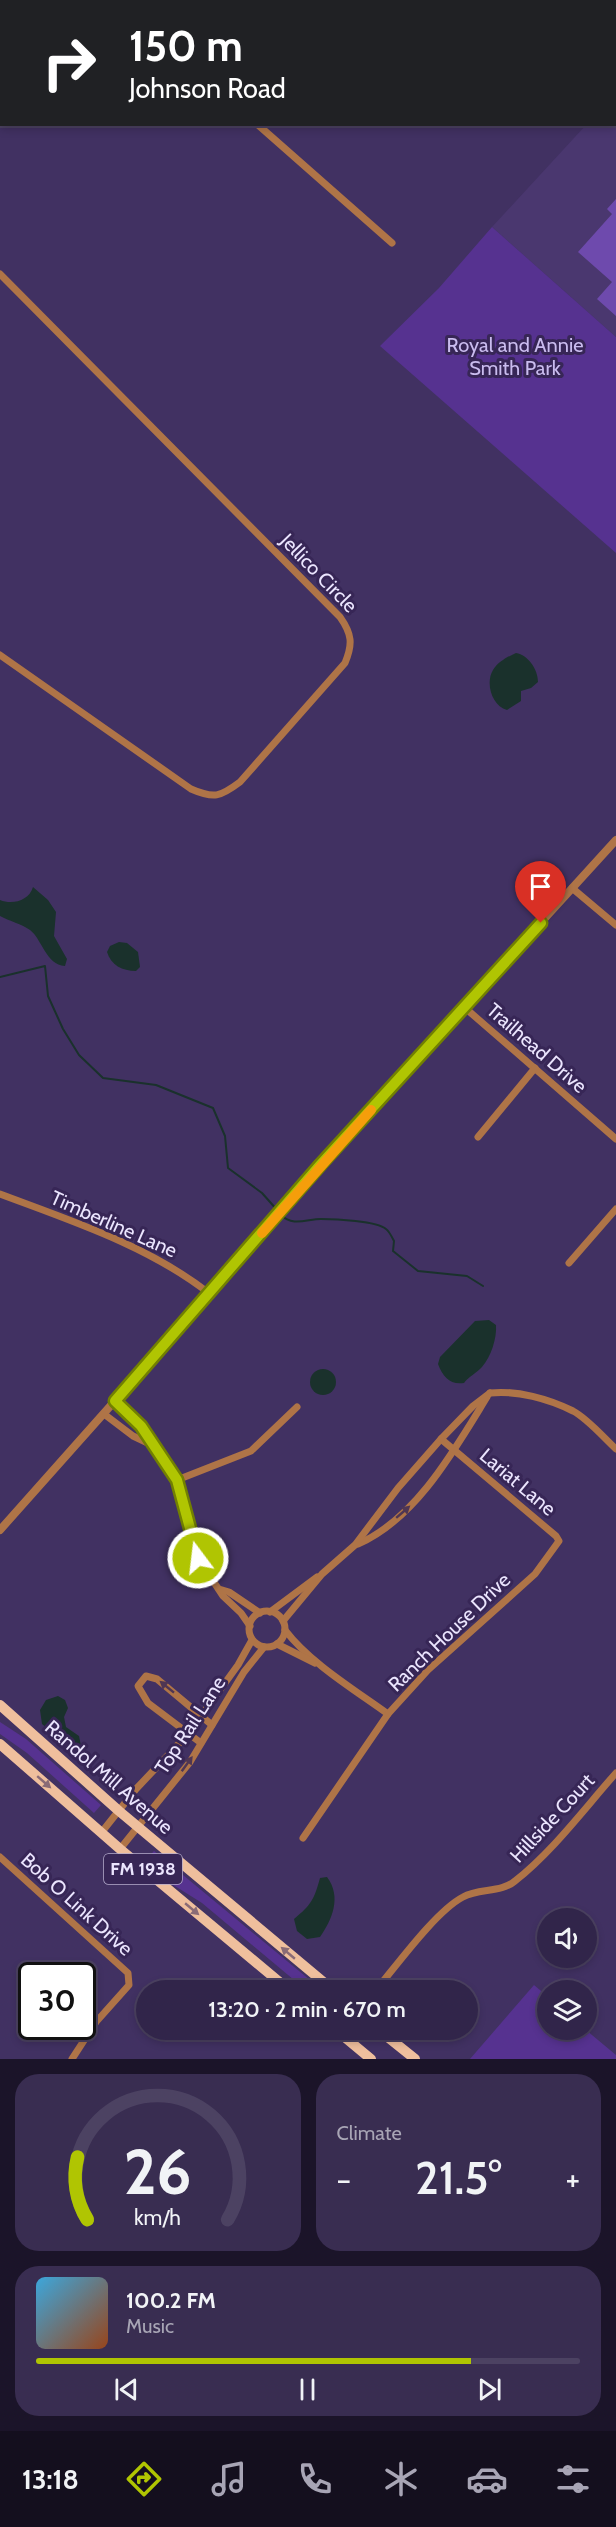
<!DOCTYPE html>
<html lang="en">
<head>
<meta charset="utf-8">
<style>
  :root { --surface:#31254a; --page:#392d51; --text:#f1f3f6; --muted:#a8a5b5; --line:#4c4262; --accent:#b0c502 }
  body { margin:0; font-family:Cabin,sans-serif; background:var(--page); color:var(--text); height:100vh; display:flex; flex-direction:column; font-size:22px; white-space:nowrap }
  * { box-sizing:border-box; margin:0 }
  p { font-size:20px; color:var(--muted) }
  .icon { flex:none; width:33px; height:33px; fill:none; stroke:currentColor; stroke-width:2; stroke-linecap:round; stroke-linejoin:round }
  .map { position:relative; height:2059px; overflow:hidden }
  .sheet { display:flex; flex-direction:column; gap:15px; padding:15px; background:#1b1429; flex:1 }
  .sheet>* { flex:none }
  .banner { position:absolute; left:0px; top:0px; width:616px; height:126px; box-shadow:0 3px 9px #0003,0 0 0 2px var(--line); background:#202124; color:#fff; overflow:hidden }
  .fabs { position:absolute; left:537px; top:1908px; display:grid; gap:12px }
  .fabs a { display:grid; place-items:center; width:60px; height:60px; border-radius:50%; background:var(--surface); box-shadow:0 3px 9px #0003,0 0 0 2px var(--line); font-size:30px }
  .speed { position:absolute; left:18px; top:1962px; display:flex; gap:12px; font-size:30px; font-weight:700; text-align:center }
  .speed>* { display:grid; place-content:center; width:78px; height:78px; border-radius:50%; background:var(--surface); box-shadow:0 3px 9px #0003,0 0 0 2px var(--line); line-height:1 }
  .speed .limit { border:3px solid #111; border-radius:9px; background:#fff; color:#111 }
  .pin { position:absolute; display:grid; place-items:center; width:51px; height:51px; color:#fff; margin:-62px -26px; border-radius:50% 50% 50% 0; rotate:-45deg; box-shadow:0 0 6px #0007 }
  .pin .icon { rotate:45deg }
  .me { position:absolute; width:66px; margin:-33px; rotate:345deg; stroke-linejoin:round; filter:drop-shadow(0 0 4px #0008) }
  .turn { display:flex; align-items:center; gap:21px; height:126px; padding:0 30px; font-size:27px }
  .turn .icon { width:78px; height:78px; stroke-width:2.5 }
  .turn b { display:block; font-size:42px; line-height:51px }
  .big { font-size:45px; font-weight:600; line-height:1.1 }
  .sheet .tile { flex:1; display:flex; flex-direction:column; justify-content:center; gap:9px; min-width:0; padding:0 21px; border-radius:24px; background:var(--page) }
  .sheet .dial { align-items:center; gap:0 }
  .dial svg { height:156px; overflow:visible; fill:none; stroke:var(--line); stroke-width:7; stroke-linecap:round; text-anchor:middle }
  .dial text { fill:var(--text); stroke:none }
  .song { display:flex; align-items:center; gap:18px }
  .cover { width:72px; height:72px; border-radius:9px; background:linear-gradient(135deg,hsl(200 70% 55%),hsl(20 70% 35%)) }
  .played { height:6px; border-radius:3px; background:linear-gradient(90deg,var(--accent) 80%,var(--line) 80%) }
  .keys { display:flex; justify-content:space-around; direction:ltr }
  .heat { display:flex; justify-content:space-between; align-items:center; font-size:33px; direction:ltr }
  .sheet .tiles { flex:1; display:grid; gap:15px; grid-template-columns:1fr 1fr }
  .tile:last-child { grid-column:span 2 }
  .trip { position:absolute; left:136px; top:1980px; width:342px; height:60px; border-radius:30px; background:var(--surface); box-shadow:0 3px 9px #0003,0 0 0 2px var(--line); font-weight:600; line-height:60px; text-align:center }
  .menu { display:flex; height:96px; justify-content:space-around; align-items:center; background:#140f1e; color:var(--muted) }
  .menu .icon { width:42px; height:42px }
  .menu .active { color:var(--accent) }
  .menu b { font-size:27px; color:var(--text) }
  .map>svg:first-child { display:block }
  .built { fill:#4a376f }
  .green { fill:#563290 }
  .water { fill:#1a312c }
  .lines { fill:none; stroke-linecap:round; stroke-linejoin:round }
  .stream { stroke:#1a312c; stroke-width:2 }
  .building { fill:#6e4aad }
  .minor { stroke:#af7447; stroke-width:7 }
  .tertiary { stroke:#af7447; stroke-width:8 }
  .primary { stroke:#efbf9d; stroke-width:10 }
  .oneway { fill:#4f3653 }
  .oneway2 { fill:#8a6b76 }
  .route-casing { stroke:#728001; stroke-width:15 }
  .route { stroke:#b0c502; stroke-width:10 }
  .slow { stroke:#f59e0b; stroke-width:10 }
  .labels { text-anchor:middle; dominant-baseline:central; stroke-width:6; stroke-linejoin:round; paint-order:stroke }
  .shield { fill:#372656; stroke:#b5accc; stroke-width:1.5 }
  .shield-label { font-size:18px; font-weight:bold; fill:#ebe5fe }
  .park-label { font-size:20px; fill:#cabcef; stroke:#372656 }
  .street-label { font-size:20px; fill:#ebe5fe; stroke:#372656 }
</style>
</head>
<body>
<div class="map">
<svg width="616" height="2059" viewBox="0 0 616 2059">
  <rect width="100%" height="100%" fill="#413162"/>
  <polygon class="built" points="615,99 616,100 616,337 492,227 586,125 615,124"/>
  <g class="green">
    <polygon points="492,227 616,337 616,553 380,346 439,288"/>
    <polygon points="0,1722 26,1739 101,1805 94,1813 27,1753 0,1734"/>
    <polygon points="154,1851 322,1990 306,1990 202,1903 167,1881 144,1862"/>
    <polygon points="534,1985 547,1996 548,2030 586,2030 616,2055 616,2059 470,2059"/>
  </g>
  <g class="water">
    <path d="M516,653C528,655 538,669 538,682L531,688L521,691V701L507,710C492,706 485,683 493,670C498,662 507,657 516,653Z"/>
    <path d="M33,887L48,900L56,912L54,936L67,959L65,966C46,965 42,939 30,930C22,924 9,921 0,916V900C12,905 29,901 33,887Z"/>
    <path d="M119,942L127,943L138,952L140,967L136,971C122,971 111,965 107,952L110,946Z"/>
    <path d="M489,1320L496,1325C497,1338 491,1357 482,1367C477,1373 469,1376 464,1383C450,1385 443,1377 438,1364L440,1357L475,1321Z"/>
    <circle cx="323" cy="1382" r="13"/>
    <polygon points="58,1696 65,1700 68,1708 64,1717 66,1727 79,1736 82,1751 77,1754 42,1724 40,1710 46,1700"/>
    <path d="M327,1877C342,1897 332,1920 320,1937L307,1939L297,1931L294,1919C311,1905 314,1900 320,1878Z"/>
  </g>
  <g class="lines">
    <g class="stream">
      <polyline points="0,977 45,966 48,996 63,1029 79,1055 103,1078 156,1085 213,1108 225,1136 228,1168 262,1193 278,1211"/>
      <path d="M281,1215C293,1227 307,1219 321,1219C335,1219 377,1221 386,1229C389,1231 392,1237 394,1241L393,1251L418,1271L467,1276L483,1286"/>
    </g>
  </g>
  <polygon class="building" points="616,199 616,316 597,299 612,282 578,252 612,214 607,209"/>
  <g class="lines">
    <g class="minor">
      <polyline points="116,0 118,2"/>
      <polyline points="513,0 515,2"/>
      <polyline points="560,2 561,0"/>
      <polyline points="615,90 616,90"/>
      <polyline points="257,124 392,243"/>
      <path d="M0,274L340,617C352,634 353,644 345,663L240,782C220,797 214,799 191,789L0,655"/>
      <polyline points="572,888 616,925"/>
      <polyline points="464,1007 616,1139"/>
      <polyline points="478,1137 535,1068"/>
      <path d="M0,1194C72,1221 149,1246 210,1294"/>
      <polyline points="569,1263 616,1209"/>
      <path d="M490,1393C517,1390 549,1399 573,1411C588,1419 603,1437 616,1449"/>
      <polyline points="115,1401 141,1426 177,1480 198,1558 223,1596 241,1613 250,1626"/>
      <polyline points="104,1414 133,1436 152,1445"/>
      <polyline points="177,1480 251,1451 297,1407"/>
      <path d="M358,1544C416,1519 455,1449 487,1397"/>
      <polyline points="219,1589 229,1592 260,1613"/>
      <circle cx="267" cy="1629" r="18"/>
      <polyline points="270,1612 317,1577"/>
      <polyline points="283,1621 322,1574 355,1545 398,1488 441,1439 473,1406 490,1393"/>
      <path d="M285,1630C310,1663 355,1690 388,1714"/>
      <polyline points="277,1644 315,1663"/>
      <polyline points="201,1743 148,1703 138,1686 146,1676 157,1679 212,1725"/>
      <polyline points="101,1833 136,1789 188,1734 238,1665 252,1640"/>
      <polyline points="303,1838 388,1714 428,1670 535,1574 559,1541 556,1536 441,1439"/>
      <polyline points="120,1849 190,1762 244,1672 264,1647"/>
      <polyline points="0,1857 128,1973 129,1985 96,2022 72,2059"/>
      <path d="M376,1990C397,1965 436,1911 463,1897C479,1888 501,1893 515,1881C553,1851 584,1809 616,1773"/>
    </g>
    <polyline class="tertiary" points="0,1530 210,1294 321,1164 616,840"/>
    <g class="primary">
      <polyline points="13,2 14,0"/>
      <polyline points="37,2 38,0"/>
      <polyline points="0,21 2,18"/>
      <polyline points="0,54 2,52"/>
      <polyline points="0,1705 119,1811 333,1990"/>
      <polyline points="0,1744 120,1849 289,1990"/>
      <polyline points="336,2030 371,2059"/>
      <polyline points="379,2030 415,2059"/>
    </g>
  </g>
  <defs><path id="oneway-solid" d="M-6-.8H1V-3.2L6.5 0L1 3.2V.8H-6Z" transform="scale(1.5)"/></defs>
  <g class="oneway">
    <use href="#oneway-solid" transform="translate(403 1512) rotate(-41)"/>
    <use href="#oneway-solid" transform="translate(167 1687) rotate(-141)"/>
    <use href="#oneway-solid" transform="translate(187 1764) rotate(-54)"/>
  </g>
  <g class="oneway2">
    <use href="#oneway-solid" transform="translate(44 1782) rotate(41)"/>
    <use href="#oneway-solid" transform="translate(192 1909) rotate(40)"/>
    <use href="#oneway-solid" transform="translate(288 1953) rotate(-140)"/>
  </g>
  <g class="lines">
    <g class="route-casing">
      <polyline id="route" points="198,1558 177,1480 141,1426 115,1401 321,1164 541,923"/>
    </g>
    <use href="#route" class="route"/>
    <polyline class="slow" points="262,1233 371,1110"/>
  </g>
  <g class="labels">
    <rect class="shield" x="104" y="1854" width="78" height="30" rx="4.5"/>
    <g class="shield-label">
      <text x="143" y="1869">FM 1938</text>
    </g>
    <g class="park-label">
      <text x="515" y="345">Royal and Annie<tspan x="515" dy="23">Smith Park</tspan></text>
    </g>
    <g class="street-label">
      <text transform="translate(319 573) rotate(46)">Jellico Circle</text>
      <text transform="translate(537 1048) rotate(41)">Trailhead Drive</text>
      <text transform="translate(114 1224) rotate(24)">Timberline Lane</text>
      <text transform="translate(518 1482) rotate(40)">Lariat Lane</text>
      <text transform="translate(449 1632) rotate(-44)">Ranch House Drive</text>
      <text transform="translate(190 1725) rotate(-57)">Top Rail Lane</text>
      <text transform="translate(109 1777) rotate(41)">Randol Mill Avenue</text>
      <text transform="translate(552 1818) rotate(-47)">Hillside Court</text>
      <text transform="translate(77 1904) rotate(42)">Bob O Link Drive</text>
    </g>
  </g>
</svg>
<div class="fabs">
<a><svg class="icon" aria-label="sound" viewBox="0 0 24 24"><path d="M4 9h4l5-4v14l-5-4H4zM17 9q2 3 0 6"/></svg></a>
<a><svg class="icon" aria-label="layers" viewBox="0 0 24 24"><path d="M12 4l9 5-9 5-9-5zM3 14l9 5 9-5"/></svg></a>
</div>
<div class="speed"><div class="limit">30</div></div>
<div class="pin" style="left:541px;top:923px;background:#d93025"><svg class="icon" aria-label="arrive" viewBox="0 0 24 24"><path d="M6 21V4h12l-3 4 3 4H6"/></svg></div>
<svg class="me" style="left:198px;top:1558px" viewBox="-20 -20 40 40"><circle r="17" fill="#b0c502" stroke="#fff" stroke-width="3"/><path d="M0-11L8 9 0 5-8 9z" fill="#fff"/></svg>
<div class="trip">13:20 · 2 min · 670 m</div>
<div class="banner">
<div class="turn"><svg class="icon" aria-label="right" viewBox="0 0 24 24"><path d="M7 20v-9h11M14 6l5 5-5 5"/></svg><div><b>150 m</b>Johnson Road</div></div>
</div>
</div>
<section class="sheet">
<div class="tiles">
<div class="tile dial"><svg viewBox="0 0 100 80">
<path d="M14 69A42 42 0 1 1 86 69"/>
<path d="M14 69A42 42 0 0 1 9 37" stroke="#b0c502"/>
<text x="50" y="56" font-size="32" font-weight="700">26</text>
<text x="50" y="72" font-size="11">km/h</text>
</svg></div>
<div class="tile"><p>Climate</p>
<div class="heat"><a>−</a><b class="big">21.5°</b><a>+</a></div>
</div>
<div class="tile">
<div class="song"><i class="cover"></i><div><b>100.2 FM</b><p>Music</p></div></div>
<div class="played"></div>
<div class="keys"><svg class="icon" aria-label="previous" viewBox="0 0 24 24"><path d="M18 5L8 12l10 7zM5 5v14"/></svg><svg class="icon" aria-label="pause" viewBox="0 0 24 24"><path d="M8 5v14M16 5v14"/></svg><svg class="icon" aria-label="next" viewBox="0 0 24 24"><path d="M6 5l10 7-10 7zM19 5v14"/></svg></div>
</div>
</div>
</section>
<nav class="menu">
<b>13:18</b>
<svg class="icon active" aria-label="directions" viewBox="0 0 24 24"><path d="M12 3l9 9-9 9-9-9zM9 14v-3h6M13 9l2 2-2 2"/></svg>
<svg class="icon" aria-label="music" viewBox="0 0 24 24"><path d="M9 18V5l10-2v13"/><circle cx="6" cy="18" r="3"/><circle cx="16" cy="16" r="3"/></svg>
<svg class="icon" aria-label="phone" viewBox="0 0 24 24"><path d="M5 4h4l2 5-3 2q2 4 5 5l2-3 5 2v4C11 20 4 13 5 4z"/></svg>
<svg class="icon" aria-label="climate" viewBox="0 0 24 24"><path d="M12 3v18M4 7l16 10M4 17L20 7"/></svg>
<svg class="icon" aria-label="car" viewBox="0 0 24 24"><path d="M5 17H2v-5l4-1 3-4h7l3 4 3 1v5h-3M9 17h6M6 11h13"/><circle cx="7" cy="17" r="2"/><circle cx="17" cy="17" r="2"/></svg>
<svg class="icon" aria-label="filters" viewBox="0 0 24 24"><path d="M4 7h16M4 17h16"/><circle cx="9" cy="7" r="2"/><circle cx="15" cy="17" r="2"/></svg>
</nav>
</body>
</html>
